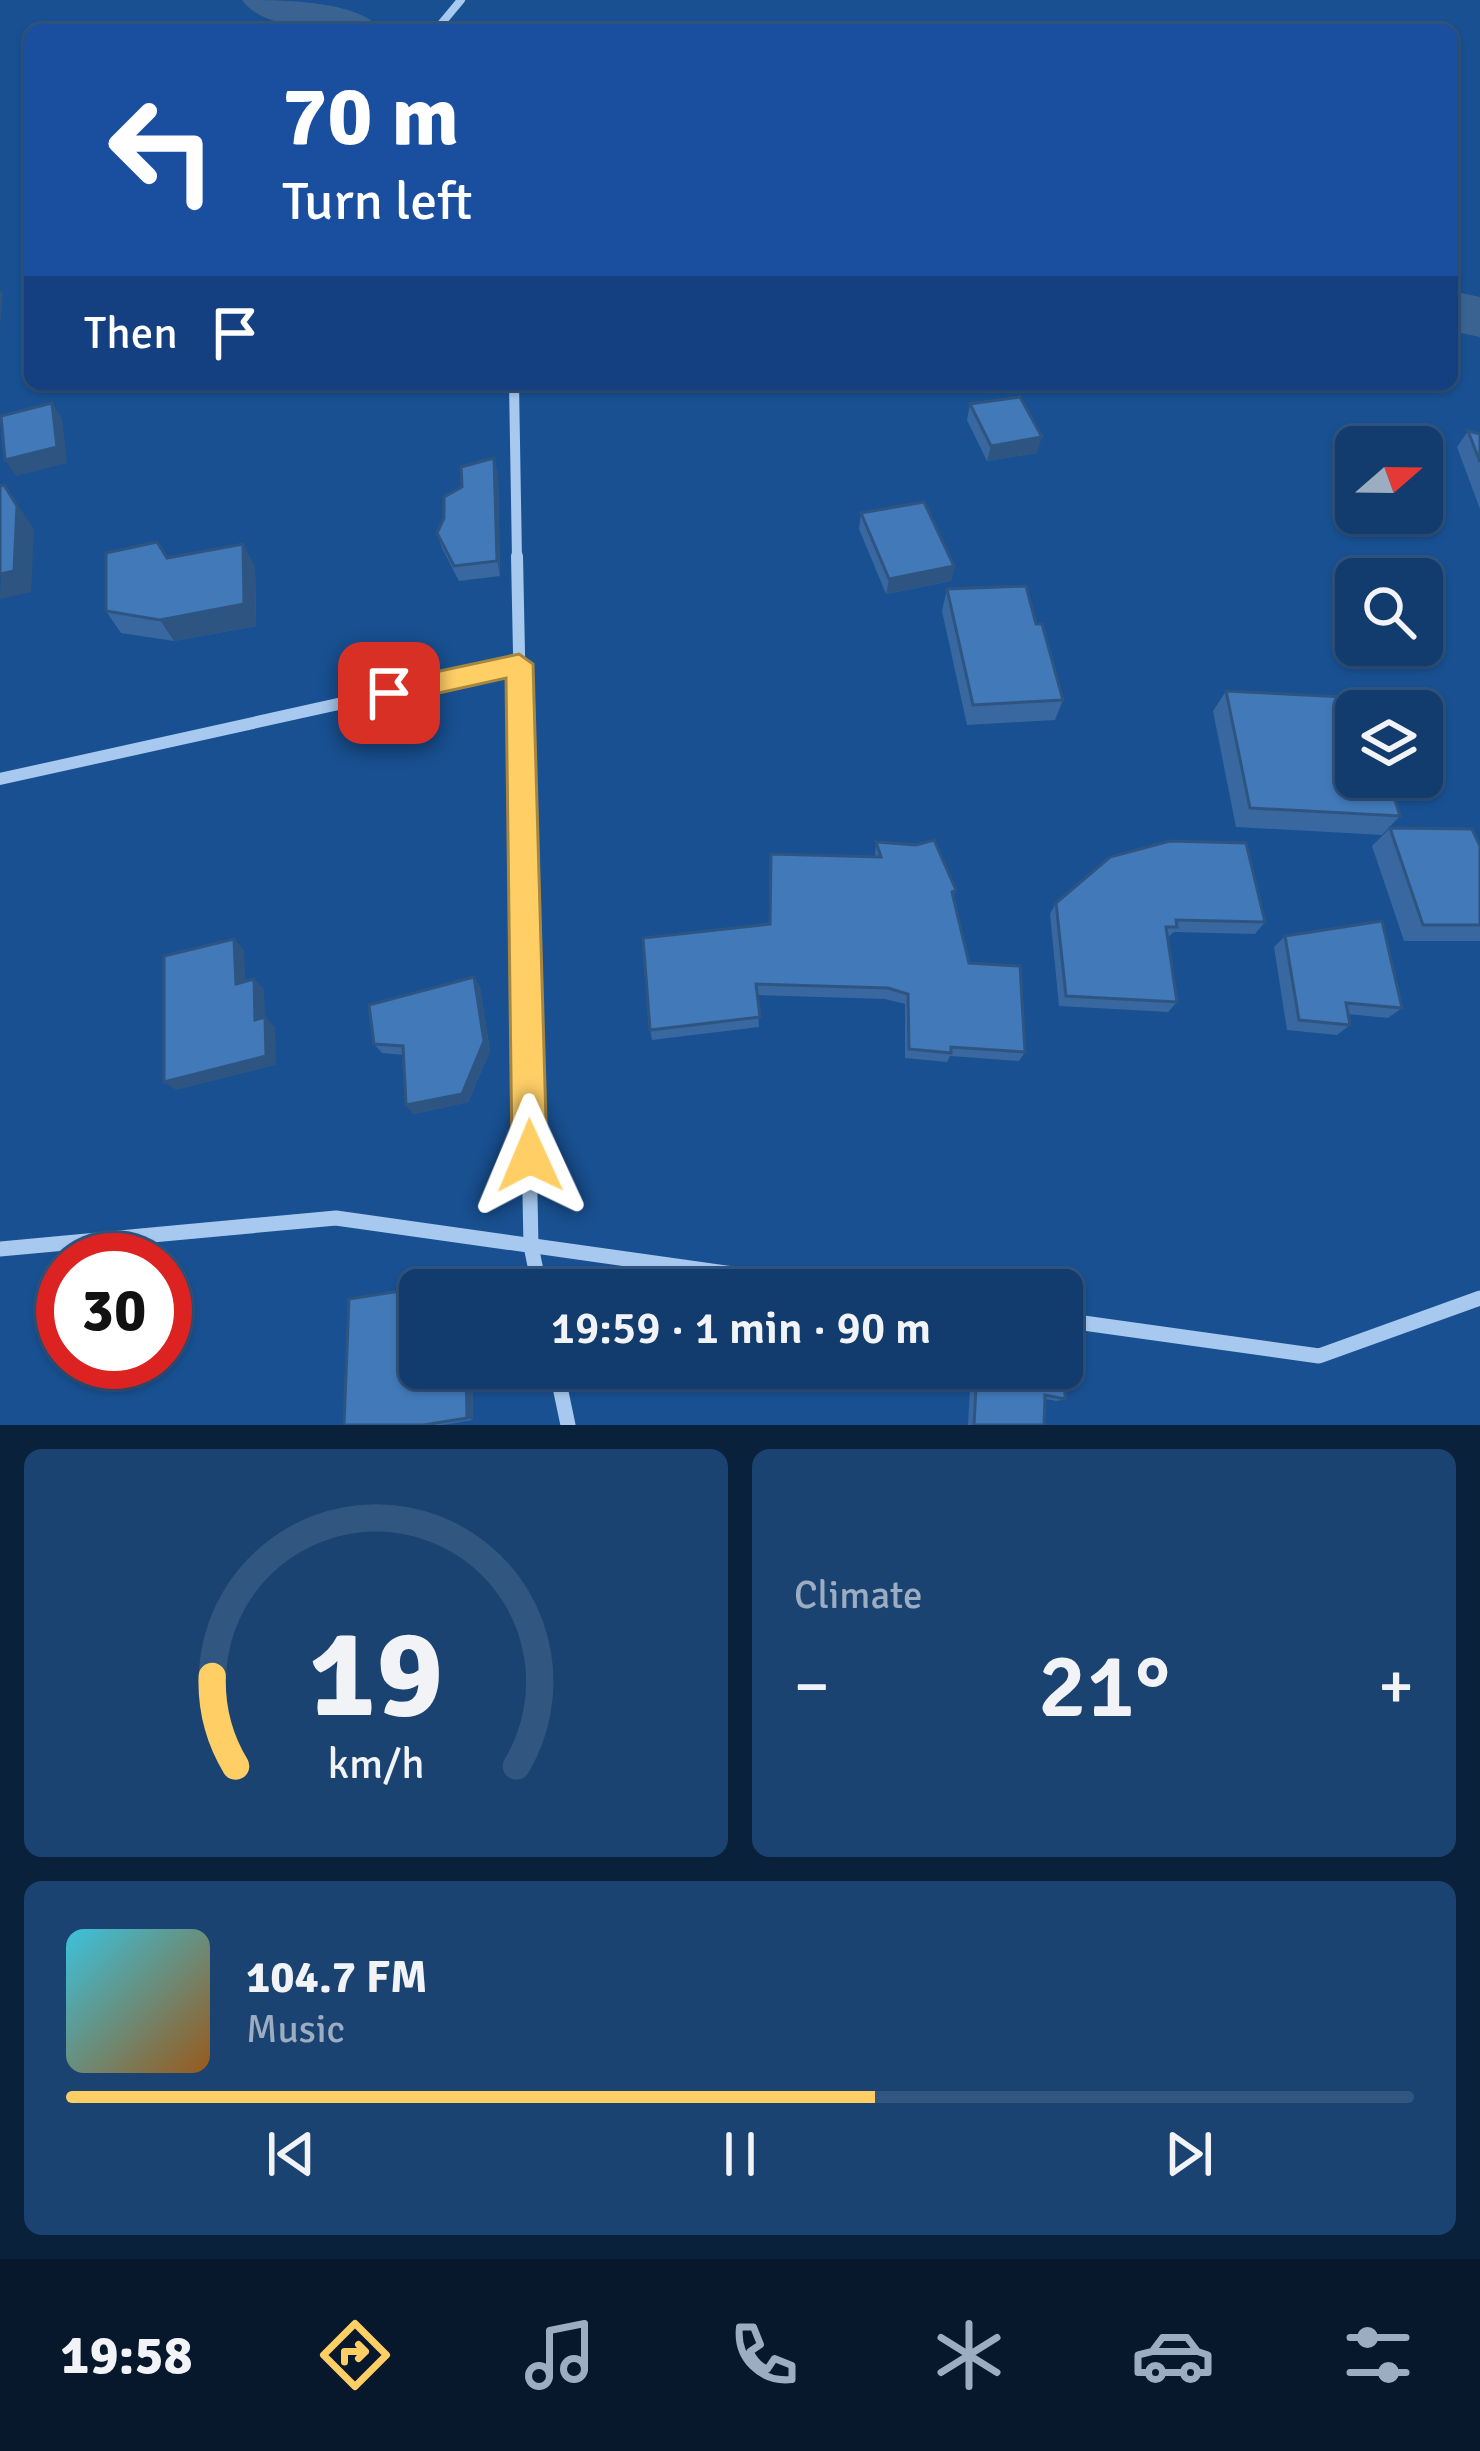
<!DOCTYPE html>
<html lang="en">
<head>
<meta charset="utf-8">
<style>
  :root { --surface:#123c6d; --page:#1b4372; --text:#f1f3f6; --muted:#9cadc2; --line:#315680; --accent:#ffcf66 }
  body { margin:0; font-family:Signika,sans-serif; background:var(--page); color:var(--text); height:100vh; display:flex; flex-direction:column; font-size:45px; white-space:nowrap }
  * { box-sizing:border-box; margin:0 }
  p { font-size:39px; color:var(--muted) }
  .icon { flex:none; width:66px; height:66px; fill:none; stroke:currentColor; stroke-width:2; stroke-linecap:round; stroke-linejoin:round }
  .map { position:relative; height:1425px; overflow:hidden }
  .details { display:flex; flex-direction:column; gap:24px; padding:24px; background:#0a213c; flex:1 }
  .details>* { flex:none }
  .top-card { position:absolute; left:24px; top:24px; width:1434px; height:366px; border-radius:18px; box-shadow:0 3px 9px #0004,0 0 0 3px var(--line); background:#1a4fa0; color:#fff; overflow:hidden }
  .needle { width:78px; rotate:70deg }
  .controls { position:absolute; left:1335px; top:426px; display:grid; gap:24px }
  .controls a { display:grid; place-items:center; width:108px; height:108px; border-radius:18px; background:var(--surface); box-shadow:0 3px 9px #0004,0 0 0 3px var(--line); font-size:60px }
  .speed { position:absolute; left:36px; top:1233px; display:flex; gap:24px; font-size:60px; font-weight:700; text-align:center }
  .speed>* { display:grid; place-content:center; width:156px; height:156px; border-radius:50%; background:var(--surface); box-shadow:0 3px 9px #0004,0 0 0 3px var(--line); line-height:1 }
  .speed .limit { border:18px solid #d22; background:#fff; color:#111 }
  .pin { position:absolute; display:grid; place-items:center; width:102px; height:102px; color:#fff; margin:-51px; border-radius:24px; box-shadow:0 6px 18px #0006 }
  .me { position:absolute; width:132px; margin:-66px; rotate:359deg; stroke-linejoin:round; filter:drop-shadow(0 0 9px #0008) }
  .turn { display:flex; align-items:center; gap:42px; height:252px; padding:0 60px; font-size:54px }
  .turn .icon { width:156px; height:156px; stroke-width:2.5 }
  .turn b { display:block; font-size:84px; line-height:102px }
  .then { display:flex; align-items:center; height:114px; padding:0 60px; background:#0003; gap:24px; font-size:45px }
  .big { font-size:90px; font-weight:600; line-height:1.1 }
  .details .tile { flex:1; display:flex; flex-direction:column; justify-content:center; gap:18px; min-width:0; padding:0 42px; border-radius:18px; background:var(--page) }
  .details .dial { align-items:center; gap:0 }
  .dial svg { height:312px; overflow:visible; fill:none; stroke:var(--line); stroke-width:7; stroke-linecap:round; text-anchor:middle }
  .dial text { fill:var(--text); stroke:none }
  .song { display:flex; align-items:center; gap:36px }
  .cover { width:144px; height:144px; border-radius:18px; background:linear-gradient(135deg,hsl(190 70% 55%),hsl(30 70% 35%)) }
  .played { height:12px; border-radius:6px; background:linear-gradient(90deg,var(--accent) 60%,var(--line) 60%) }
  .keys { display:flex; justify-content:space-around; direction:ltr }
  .heat { display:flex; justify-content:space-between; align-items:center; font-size:66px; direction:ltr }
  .details .tiles { flex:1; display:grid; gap:24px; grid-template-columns:1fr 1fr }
  .tile:last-child { grid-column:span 2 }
  .trip { position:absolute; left:399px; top:1269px; width:684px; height:120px; border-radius:18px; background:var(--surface); box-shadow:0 3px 9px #0004,0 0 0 3px var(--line); font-weight:600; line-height:120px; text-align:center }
  .dock { display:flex; height:192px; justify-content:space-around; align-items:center; background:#07182c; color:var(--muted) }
  .dock .icon { width:84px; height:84px }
  .dock .active { color:var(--accent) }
  .dock b { font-size:54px; color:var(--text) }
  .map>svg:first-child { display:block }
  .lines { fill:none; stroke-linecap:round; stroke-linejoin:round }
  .river { fill:#3a6392; fill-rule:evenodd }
  .minor-far3 { stroke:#a7c9ef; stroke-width:8 }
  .minor-far2 { stroke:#a7c9ef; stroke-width:10 }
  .minor-far1 { stroke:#a7c9ef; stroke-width:12 }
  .minor { stroke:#a7c9ef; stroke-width:15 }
  .wall { fill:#38689f }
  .shaded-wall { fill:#2e5582 }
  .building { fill:#4179b9; stroke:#2e5582; stroke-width:3 }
  .route { fill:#ffcf66; stroke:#a68742; stroke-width:3 }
</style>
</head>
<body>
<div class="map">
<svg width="1480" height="1425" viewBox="0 0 1480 1425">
  <rect width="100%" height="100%" fill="#185091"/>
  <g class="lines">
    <g class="river">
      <path d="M242,0C280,0 359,0 382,30C345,30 266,34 242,0Z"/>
      <polygon points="1452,291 1480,297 1480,337 1452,331"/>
    </g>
    <polyline class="minor-far3" points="436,30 461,0"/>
    <polyline class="minor-far2" points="514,384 517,559"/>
    <g class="minor-far1">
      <polyline points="517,556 525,945"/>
      <polyline points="0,779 519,664"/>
    </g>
    <g class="minor">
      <polyline points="525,942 531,1246 540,1290"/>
      <polyline points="0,1249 336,1218 846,1290"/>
      <polyline points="1062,1320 1319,1356 1480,1298"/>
      <polyline points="556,1368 568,1425"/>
    </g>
  </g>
  <g class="wall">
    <polygon points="970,404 1037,453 987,461 967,420"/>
    <polygon points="1468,431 1480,434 1480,509 1457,447"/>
    <polygon points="498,474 500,576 459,581 442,548 437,533 444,518"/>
    <polygon points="861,513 954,566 951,581 886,594 859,529"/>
    <polygon points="167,558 255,566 256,626 174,641 121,633 106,611"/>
    <polygon points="947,589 1036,624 1063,700 1055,720 967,725 942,611"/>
    <polygon points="1226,691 1400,816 1382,835 1236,827 1213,711"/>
    <polygon points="1390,828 1480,846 1480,941 1404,941 1372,846"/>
    <polygon points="876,842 956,890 953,896 969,963 1025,1052 1019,1061 950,1056 947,1062 905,1058 905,1004 885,999 757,995 759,1027 652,1040 650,1030 769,924 875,857"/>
    <polygon points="1056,903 1265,922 1255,934 1174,932 1167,938 1177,1002 1168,1012 1059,1006 1050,914"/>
    <polygon points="1285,936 1402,1008 1388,1018 1348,1014 1350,1025 1337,1035 1287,1030 1274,947"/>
    <polygon points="474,977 480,988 490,1051 468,1102 414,1114 406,1105 404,1055 382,1053 374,1044"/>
    <polygon points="464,1281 471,1286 471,1290 420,1290 420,1368 472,1368 473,1420 442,1425 344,1425 349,1299"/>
    <polygon points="971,1368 1062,1368 1065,1399 1057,1401 1045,1399 1044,1425 968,1425"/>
  </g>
  <g class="shaded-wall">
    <polygon points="0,289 3,294 0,326"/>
    <polygon points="52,403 62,419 67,463 16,476 5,460"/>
    <polygon points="1042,437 1037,453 987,461 991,446"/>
    <polygon points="494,458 498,474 500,576 497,561"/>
    <polygon points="4,485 34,529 31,592 0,599"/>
    <polygon points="243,544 255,566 256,626 174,641 160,620"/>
    <polygon points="954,566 951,581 886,594 889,579"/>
    <polygon points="234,939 244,950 246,994 236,984"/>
    <polygon points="474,977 480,988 490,1051 468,1102 414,1114 406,1105"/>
    <polygon points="254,979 264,989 265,1017 275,1027 276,1065 176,1090 164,1082 255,1020"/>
    <polygon points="466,1368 472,1368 473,1420 467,1418"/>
  </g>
  <g class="building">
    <polygon points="1020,397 1042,437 991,446 970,404"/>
    <polygon points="52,403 57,447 5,460 1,416"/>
    <polygon points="1468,431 1480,434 1480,462"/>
    <polygon points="494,458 497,561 454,566 437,533 444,518 444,497 462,487 461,467"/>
    <polygon points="4,485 17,506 14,571 0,574 0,486"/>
    <polygon points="924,502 954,566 889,579 861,513"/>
    <polygon points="157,542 167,558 243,544 244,604 160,620 106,611 106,553"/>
    <polygon points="1026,586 1036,624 1042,624 1063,700 973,705 947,589"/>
    <polygon points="1226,691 1345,697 1368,708 1369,711 1356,711 1356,777 1388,777 1400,816 1250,808"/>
    <polygon points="1390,828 1472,829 1480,846 1480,925 1423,925"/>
    <polygon points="934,840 956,890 952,892 969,963 1020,966 1025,1052 951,1047 951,1053 909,1049 908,994 888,988 756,984 760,1017 650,1030 643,938 770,924 771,854 881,857 876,842 916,845"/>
    <polygon points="1170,841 1246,843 1265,922 1176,920 1177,927 1166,927 1177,1002 1066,996 1056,903 1110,857"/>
    <polygon points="1382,921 1402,1008 1346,1003 1350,1025 1299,1020 1285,936"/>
    <polygon points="234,939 236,984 254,979 255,1020 265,1017 266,1056 164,1082 164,956"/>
    <polygon points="474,977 484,1041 462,1094 406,1105 403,1046 374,1044 369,1005"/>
    <polygon points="464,1281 464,1290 420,1290 420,1368 466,1368 467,1418 424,1425 344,1425 349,1299"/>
    <polygon points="1062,1343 1065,1343 1065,1399 1045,1395 1044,1425 974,1425 977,1368 1062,1368"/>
  </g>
  <polygon class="route" points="519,654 533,664 547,1156 542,1168 530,1173 517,1168 512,1156 506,678 389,704 376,693 389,682"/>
</svg>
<div class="controls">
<a><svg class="needle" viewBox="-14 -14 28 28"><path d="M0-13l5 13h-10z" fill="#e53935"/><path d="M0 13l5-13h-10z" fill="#9cadc2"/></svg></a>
<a><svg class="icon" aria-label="search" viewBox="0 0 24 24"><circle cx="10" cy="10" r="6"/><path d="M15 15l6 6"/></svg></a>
<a><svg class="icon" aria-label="layers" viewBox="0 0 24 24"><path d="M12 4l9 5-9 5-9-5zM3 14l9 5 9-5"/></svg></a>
</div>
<div class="speed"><div class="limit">30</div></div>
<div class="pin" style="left:389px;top:693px;background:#d93025"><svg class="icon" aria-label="arrive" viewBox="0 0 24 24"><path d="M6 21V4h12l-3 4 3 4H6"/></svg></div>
<svg class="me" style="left:530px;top:1156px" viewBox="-20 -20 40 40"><path d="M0-17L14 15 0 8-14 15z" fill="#ffcf66" stroke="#fff" stroke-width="4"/></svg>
<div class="trip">19:59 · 1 min · 90 m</div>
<div class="top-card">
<div class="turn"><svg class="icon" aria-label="left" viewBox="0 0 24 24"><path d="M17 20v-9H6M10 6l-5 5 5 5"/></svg><div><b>70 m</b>Turn left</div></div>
<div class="then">Then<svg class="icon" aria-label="arrive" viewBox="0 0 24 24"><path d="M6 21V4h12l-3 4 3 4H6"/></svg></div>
</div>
</div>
<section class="details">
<div class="tiles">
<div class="tile dial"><svg viewBox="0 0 100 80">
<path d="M14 69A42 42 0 1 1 86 69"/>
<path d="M14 69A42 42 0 0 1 8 46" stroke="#ffcf66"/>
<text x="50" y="56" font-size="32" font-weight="700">19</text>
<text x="50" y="72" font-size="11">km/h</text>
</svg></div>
<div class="tile"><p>Climate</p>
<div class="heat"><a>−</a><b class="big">21°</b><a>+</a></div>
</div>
<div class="tile">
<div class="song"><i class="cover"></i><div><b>104.7 FM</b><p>Music</p></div></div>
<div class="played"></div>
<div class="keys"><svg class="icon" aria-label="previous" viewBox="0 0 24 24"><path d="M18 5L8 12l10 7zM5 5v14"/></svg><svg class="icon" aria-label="pause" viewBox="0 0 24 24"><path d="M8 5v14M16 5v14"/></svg><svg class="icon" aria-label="next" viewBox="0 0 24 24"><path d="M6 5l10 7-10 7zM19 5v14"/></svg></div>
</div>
</div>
</section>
<nav class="dock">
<b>19:58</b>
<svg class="icon active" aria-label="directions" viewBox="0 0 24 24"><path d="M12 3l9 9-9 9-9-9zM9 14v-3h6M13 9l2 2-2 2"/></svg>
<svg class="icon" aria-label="music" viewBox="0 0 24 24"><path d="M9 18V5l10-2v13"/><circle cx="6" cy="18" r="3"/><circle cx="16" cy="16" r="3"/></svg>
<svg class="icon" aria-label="phone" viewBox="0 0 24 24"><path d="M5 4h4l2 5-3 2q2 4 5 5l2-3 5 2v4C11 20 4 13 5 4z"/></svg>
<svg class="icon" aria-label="climate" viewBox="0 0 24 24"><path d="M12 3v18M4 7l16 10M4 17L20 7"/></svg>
<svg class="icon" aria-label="car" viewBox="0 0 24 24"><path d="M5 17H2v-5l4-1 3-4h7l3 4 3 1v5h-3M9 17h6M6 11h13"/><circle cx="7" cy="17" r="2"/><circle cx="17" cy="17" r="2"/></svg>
<svg class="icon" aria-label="filters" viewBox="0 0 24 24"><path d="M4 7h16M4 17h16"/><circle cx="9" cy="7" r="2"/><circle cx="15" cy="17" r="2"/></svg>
</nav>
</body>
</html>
